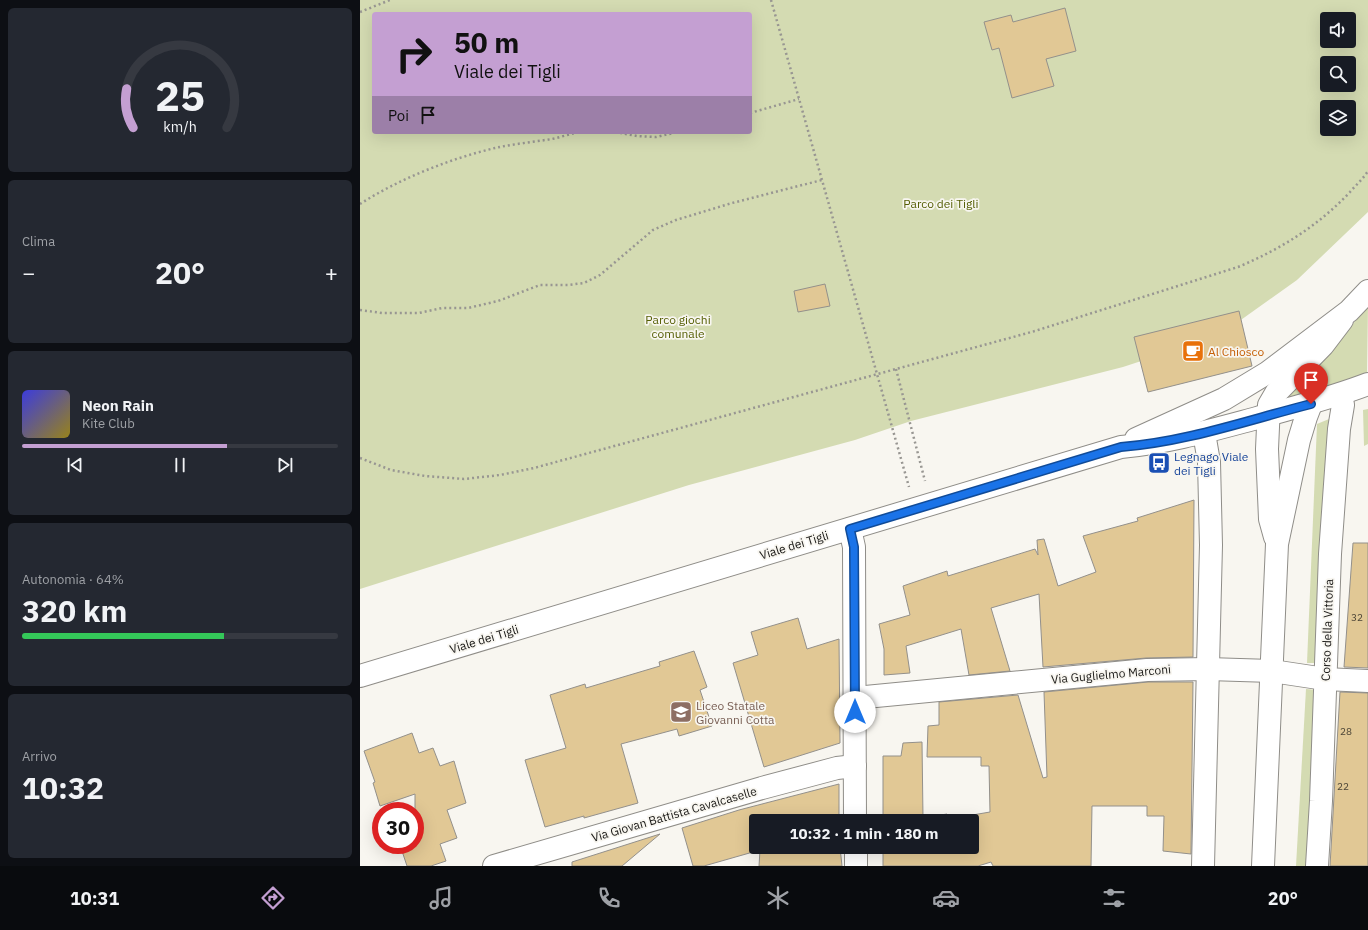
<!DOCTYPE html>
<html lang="it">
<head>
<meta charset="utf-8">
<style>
  :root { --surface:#171b24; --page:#242831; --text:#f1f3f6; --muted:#9ea1a6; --line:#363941; --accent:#c49fd2 }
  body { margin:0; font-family:"IBM Plex Sans",sans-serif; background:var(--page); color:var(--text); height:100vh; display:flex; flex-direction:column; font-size:15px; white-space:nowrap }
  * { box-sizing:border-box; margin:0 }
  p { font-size:13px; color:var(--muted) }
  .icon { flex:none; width:22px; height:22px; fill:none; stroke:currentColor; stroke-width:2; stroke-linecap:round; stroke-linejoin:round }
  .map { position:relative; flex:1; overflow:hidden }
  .sheet { display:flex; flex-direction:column; gap:8px; padding:8px; background:#0d0f14; width:360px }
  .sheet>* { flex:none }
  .banner { position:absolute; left:12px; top:12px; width:380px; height:122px; border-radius:4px; box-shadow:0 4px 16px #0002; background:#c49fd2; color:#111; overflow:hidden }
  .fabs { position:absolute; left:960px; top:12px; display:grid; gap:8px }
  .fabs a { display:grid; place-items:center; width:36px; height:36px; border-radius:4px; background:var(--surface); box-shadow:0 4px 16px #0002; font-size:20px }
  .speed { position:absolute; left:12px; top:802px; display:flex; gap:8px; font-size:20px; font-weight:700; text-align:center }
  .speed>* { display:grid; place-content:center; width:52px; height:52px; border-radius:50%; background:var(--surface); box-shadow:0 4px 16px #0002; line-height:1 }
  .speed .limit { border:6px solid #d22; background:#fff; color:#111 }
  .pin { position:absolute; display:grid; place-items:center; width:34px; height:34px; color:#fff; margin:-41px -17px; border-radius:50% 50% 50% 0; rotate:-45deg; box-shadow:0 0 4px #0007 }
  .pin .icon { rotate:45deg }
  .me { position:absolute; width:44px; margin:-22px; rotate:0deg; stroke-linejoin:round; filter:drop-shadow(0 0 3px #0008) }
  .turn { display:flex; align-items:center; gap:14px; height:84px; padding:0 16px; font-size:18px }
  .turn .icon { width:52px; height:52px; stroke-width:2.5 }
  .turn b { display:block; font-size:28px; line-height:34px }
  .then { display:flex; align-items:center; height:38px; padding:0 16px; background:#0003; gap:8px; font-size:15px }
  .big { font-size:30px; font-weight:700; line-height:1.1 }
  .sheet .card { flex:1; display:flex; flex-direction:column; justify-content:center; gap:6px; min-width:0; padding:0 14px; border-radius:6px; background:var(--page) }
  .sheet .dial { align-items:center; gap:0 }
  .dial svg { height:104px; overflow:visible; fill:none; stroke:var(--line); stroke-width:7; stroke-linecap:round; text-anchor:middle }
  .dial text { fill:var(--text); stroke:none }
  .song { display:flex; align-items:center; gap:12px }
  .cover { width:48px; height:48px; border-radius:6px; background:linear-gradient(135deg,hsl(240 70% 55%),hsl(50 70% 35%)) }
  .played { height:4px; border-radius:2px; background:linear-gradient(90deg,var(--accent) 65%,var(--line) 65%) }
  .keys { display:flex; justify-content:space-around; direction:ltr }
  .heat { display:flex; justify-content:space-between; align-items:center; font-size:22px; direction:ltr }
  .charge { height:6px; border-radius:3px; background:linear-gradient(90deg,#34c759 64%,var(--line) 0) }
  .trip { position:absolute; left:389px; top:814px; width:230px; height:40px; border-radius:4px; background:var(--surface); box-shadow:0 4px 16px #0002; font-weight:700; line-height:40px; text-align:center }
  .tabs { display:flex; height:64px; justify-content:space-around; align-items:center; background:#090b0e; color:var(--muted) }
  .tabs .icon { width:28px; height:28px }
  .tabs .current { color:var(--accent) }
  .tabs b { font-size:18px; color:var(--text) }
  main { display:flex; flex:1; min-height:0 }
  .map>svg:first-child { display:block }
  .green { fill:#d4dbb2; fill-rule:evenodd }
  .building { fill:#e1c895; stroke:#93908b }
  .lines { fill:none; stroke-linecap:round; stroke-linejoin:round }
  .minor-casing { stroke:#8f8d88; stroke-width:24 }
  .tertiary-casing { stroke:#8f8d88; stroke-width:24 }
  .path { stroke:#989692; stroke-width:2.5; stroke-dasharray:2 3; stroke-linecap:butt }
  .minor { stroke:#fff; stroke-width:22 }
  .tertiary { stroke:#fff; stroke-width:22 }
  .route-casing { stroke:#114b97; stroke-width:10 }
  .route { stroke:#1a73e8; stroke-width:7 }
  .labels { text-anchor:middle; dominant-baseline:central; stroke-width:3.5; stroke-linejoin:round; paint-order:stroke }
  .number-label { font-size:10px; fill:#4c4536 }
  .park-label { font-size:12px; fill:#555e04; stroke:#f8f6f0 }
  .food-label { font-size:12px; fill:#c56008; stroke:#f8f6f0; text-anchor:start }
  .transit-label { font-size:12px; fill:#164399; stroke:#f8f6f0; text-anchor:start }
  .street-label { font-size:12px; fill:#1a1917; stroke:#f8f6f0 }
  .education-label { font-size:12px; fill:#785e54; stroke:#f8f6f0; text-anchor:start }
</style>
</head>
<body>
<main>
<section class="sheet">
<div class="card dial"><svg viewBox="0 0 100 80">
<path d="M14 69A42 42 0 1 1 86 69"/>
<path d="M14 69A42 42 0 0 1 9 39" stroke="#c49fd2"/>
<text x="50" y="56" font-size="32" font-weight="700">25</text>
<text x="50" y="72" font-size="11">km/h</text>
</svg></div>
<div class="card"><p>Clima</p>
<div class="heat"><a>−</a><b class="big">20°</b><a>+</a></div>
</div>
<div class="card">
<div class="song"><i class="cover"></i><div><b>Neon Rain</b><p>Kite Club</p></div></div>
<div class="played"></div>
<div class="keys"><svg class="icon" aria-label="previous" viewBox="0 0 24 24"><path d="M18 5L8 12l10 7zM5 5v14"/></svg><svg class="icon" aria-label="pause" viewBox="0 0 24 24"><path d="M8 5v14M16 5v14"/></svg><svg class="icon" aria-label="next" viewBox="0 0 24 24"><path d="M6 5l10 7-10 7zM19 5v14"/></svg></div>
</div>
<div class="card"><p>Autonomia · 64%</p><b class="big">320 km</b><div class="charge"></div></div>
<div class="card"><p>Arrivo</p><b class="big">10:32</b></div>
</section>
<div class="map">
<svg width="1008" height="866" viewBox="0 0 1008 866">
  <rect width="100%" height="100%" fill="#f8f6f0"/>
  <g class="green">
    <path d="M0,0H1008V212L937,280L878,322L836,343L763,367L551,421L495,440L329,485L0,589ZM14,14H390V132H14ZM967,19H989V41H967ZM967,63H989V85H967ZM967,107H989V129H967Z"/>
    <polygon points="1008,305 1007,374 928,400 925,396 977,344"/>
    <polygon points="1008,409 1008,444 1004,446 1003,410"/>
    <polygon points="969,419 958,663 947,663 957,424"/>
    <polygon points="946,689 957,690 946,866 936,866"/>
  </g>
  <g class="building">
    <polygon points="705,8 716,51 686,59 694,86 652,98 639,48 632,50 624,22 651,15 653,22"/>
    <polygon points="465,284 470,306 438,312 434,291"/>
    <polygon points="879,311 892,366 788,392 774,337"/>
    <polygon points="834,500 833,657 786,658 683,667 679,594 631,608 650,671 609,675 601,629 546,646 550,673 524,675 524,649 519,624 550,615 543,586 587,571 588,576 675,549 678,555 677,540 684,539 698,586 736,572 723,536 778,521 777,518"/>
    <polygon points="993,543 1008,543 1008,668 984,667"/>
    <polygon points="438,618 447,649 479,639 480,743 404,767 373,663 398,655 391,632"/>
    <polygon points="334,651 347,687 340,690 352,726 319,736 317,729 261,744 278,803 224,818 224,816 185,827 165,760 206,748 190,695 225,684 226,688 300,666 299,662"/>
    <polygon points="788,682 833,682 831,854 803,851 804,816 787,816 787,806 732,806 731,866 633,866 631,862 618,866 523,866 523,847 612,847 612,821 523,821 523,756 541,756 543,743 562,742 563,818 587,814 589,819 630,812 629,766 621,766 621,757 567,757 568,726 579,725 579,702 658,695 683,778 687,777 684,692"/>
    <polygon points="980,692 1008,693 1008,866 970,866"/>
    <polygon points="52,733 59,753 73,748 80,766 94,761 106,803 87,810 97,838 80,844 86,861 71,866 47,866 40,845 55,845 55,794 20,806 13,783 15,782 4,751"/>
    <polygon points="479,784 479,821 396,821 396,847 480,847 482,866 399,866 400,850 344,866 333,866 322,828 379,810"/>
    <polygon points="300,834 262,866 212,866 212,862"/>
  </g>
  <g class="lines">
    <g class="minor-casing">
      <g id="minor">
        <polyline points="490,529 494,547 495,821"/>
        <polyline points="915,537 910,519 907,449 909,405 916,393 963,345 982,320"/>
        <polyline points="495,698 787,670 848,669 912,671 965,679 1008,681"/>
        <polyline points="496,847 496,866"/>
        <polyline points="134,866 402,788 477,768 495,766"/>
        <polyline points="843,866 851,545 849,462 844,433"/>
        <polyline points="903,866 917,544 939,440 946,417 951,404"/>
        <polyline points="957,866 961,801 970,554 979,429 983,405 981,394"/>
      </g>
    </g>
    <g class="tertiary-casing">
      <g id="tertiary">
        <polyline points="776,439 864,399 907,373 989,311 1008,291"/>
        <path d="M0,676L761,447C807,443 852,430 897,418C935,407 972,398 1008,384"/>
      </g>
    </g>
    <g class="path">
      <polyline points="411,0 549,487"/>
      <polyline points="0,12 30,0"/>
      <polyline points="390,113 439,99"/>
      <polyline points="255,132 277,136 296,137 318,132"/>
      <path d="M0,204C39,179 89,159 135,148C153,144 173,142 192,139C201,137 210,134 219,132"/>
      <polyline points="0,310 22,313 59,313 82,308 108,308 138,301 180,285 208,285 224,283 240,275 293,230 316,220 372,203 462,180"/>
      <polyline points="536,369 565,481"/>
      <path d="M0,458L31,470L65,476L104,479L140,475L174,468L675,331L878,267C921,249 958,226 990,192C996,185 1003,179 1008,171"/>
    </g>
    <use href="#minor" class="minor"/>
    <use href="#tertiary" class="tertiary"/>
  </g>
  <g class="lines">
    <g class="route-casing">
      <path id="route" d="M495,712L494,547L490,529L761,447C826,442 888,420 951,404"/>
    </g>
    <use href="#route" class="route"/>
  </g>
  <defs>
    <g id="cafe-square" transform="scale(1.15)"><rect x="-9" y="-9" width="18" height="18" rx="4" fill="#e8710a" stroke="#f8f6f0"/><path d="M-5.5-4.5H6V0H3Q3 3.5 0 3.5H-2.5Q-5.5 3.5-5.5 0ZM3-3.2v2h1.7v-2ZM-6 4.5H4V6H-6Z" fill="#fff"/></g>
    <g id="bus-square" transform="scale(1.15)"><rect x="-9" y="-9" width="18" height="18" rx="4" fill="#1a4fb4" stroke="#f8f6f0"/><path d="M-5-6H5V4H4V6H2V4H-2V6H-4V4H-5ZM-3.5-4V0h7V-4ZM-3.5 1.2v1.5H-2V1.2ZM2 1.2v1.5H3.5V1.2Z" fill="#fff"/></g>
    <g id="school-square" transform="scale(1.15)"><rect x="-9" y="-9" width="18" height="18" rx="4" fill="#8d6e63" stroke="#f8f6f0"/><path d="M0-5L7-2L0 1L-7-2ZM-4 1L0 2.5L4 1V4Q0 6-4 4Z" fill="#fff"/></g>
  </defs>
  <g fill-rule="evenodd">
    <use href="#cafe-square" x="833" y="351"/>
    <use href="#bus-square" x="799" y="463"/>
    <use href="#school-square" x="321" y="712"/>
  </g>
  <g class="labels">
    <g class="number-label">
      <text x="997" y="617">32</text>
      <text x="986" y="731">28</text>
      <text x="983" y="786">22</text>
    </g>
    <g class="park-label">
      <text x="581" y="203">Parco dei Tigli</text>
      <text x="318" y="319">Parco giochi<tspan x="318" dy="14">comunale</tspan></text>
    </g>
    <g class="food-label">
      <text x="848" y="351">Al Chiosco</text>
    </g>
    <g class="transit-label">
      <text x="814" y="456">Legnago Viale<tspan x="814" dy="14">dei Tigli</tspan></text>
    </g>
    <g class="street-label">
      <text transform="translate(434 545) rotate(-17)">Viale dei Tigli</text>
      <text transform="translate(967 630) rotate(-88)">Corso della Vittoria</text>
      <text transform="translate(124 639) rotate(-17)">Viale dei Tigli</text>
      <text transform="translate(751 674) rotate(-5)">Via Guglielmo Marconi</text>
      <text transform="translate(314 814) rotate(-16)">Via Giovan Battista Cavalcaselle</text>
    </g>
    <g class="education-label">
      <text x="336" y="705">Liceo Statale<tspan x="336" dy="14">Giovanni Cotta</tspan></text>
    </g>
  </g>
</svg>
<div class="fabs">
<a><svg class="icon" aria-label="sound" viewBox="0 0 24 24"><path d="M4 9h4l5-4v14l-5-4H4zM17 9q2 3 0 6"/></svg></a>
<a><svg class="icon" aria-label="search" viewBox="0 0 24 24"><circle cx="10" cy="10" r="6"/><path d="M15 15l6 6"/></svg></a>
<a><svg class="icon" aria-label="layers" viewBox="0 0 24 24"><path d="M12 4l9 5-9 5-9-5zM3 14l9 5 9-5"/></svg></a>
</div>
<div class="speed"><div class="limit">30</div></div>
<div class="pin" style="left:951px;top:404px;background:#d93025"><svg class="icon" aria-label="arrive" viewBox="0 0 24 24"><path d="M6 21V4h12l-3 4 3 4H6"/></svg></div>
<svg class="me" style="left:495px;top:712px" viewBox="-20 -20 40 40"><circle r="19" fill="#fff"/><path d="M0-13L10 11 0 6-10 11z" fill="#1a73e8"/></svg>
<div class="trip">10:32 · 1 min · 180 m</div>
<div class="banner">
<div class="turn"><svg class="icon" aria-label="right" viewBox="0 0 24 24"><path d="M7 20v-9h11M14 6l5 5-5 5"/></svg><div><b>50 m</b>Viale dei Tigli</div></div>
<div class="then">Poi<svg class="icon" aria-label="arrive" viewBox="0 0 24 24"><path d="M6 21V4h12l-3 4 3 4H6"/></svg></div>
</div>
</div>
</main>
<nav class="tabs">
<b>10:31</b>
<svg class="icon current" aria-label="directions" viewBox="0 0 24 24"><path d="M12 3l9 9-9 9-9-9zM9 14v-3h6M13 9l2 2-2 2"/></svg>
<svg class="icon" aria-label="music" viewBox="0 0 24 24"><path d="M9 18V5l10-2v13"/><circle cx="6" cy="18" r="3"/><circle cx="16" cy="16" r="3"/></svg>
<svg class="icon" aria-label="phone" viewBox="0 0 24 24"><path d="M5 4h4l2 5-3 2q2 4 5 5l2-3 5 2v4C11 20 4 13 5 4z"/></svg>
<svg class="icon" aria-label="climate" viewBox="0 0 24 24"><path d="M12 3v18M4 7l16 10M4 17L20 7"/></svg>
<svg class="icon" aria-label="car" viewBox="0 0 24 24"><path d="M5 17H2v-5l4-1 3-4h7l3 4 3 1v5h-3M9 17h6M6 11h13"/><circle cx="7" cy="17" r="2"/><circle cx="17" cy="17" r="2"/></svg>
<svg class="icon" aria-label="filters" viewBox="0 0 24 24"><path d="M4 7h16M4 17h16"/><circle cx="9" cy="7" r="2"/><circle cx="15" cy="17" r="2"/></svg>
<b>20°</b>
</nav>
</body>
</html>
